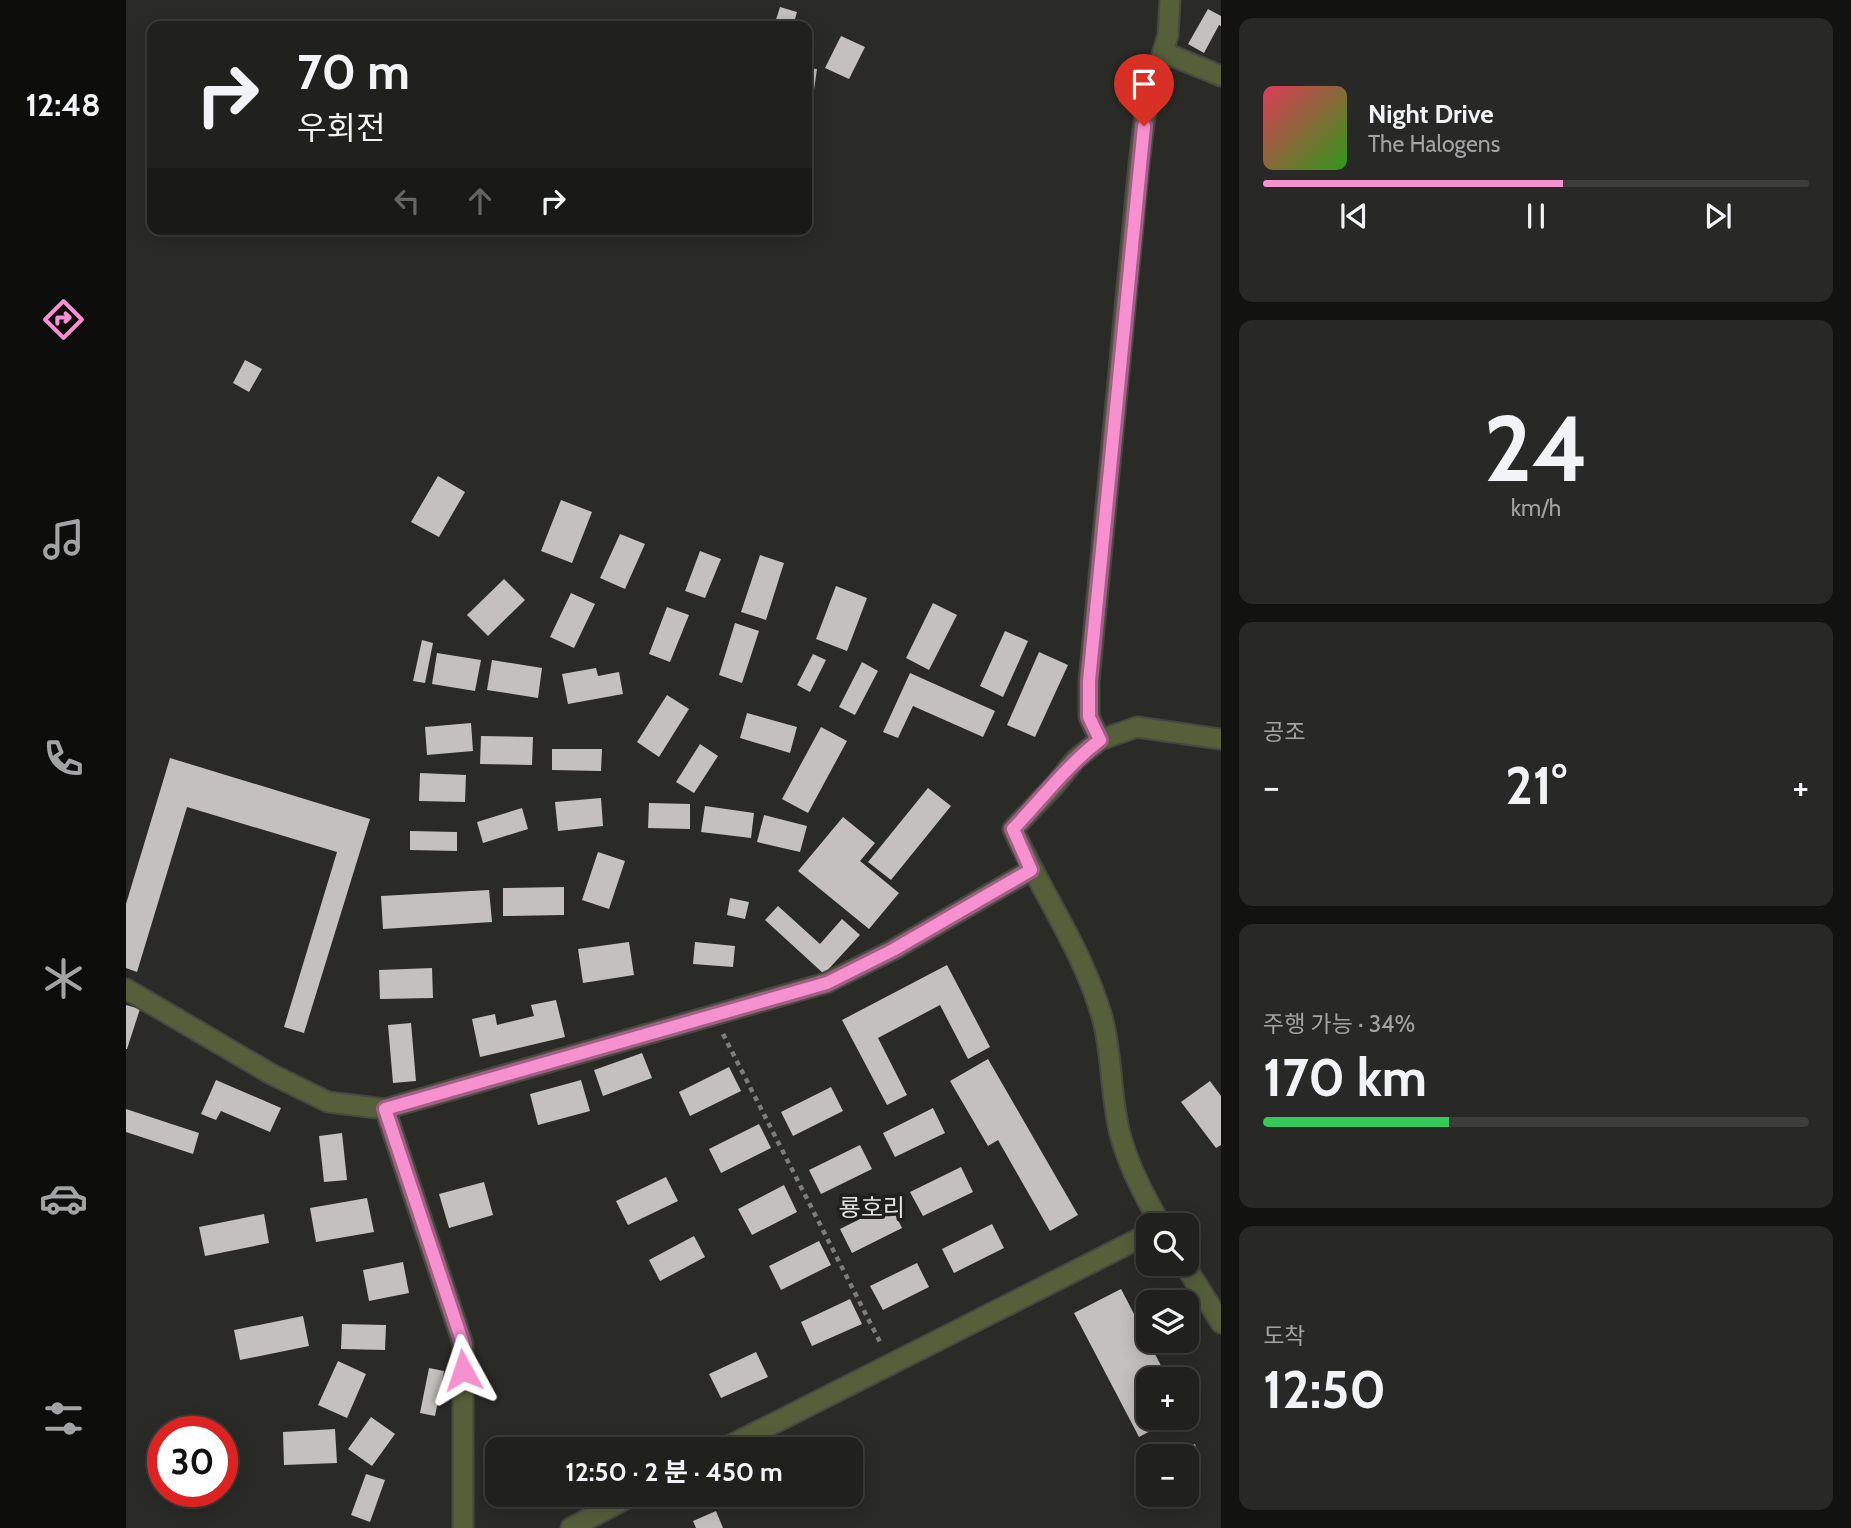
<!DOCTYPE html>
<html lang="ko">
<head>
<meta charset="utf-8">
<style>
  :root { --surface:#20201d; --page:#282826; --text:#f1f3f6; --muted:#a2a3a4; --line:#3d3e3b; --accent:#f790ce }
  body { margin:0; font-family:Cabin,"Noto Sans KR",sans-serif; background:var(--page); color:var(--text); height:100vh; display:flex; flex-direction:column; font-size:26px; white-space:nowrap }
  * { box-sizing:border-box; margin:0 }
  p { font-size:23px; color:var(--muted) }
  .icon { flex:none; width:38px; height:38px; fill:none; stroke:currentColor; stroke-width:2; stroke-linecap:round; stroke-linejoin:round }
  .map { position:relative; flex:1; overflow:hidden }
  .side { display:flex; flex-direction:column; gap:18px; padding:18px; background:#121210; width:630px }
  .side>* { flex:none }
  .top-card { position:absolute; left:21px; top:21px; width:665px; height:214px; border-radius:14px; box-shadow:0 4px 18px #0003,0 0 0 2px var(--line); background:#20201d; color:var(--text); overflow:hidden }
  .fabs { position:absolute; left:1010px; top:1213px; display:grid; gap:14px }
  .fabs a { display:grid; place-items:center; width:63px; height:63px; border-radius:14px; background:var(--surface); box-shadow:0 4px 18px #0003,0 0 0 2px var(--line); font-size:35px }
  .speed { position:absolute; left:21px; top:1416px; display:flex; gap:14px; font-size:35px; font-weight:700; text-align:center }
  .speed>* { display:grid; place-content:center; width:91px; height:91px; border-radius:50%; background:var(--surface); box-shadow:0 4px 18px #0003,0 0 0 2px var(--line); line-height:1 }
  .speed .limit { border:10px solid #d22; background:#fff; color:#111 }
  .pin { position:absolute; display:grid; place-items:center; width:60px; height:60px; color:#fff; margin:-72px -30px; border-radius:50% 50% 50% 0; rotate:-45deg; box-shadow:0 0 7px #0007 }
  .pin .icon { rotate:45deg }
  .me { position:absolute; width:77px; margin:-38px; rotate:355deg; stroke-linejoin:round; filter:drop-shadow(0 0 5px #0008) }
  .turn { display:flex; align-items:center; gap:24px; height:147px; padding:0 35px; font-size:32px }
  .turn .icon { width:91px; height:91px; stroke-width:2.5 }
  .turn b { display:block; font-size:49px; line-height:60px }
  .lanes { display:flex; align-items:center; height:66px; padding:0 35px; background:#0003; justify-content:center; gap:35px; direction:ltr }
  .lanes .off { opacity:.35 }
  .big { font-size:52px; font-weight:700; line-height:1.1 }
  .side .card { flex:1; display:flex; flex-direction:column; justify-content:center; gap:10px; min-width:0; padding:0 24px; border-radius:14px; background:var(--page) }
  .side .dial { align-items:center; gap:0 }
  .dial b { font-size:91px; line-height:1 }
  .song { display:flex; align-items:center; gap:21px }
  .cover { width:84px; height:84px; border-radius:10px; background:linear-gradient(135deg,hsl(350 70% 55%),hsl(110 70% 35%)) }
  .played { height:7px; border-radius:4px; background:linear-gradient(90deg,var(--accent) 55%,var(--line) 55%) }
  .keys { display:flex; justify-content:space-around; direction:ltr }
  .heat { display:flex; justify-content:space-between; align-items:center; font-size:38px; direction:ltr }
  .charge { height:10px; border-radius:5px; background:linear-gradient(90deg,#34c759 34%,var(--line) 0) }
  .trip { position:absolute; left:359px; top:1437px; width:378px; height:70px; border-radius:14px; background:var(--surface); box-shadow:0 4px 18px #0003,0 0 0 2px var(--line); font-weight:700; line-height:70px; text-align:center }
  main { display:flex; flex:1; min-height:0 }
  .menu { display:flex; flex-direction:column; width:126px; justify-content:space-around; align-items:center; background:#0d0d0c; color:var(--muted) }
  .menu .icon { width:49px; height:49px }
  .menu .current { color:var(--accent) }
  .menu b { font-size:32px; color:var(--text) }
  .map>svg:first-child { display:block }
  .building { fill:#c3c0bd }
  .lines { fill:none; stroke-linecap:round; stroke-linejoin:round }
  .minor-casing { stroke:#474744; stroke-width:23 }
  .path { stroke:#7d7d7b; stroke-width:4.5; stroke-dasharray:5 5; stroke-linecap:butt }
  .minor { stroke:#555f3a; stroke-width:19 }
  .route-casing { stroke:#a15e86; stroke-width:18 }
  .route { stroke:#f790ce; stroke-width:12 }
  .labels { text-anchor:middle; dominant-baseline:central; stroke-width:7; stroke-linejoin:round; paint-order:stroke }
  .quarter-label { font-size:24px; fill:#e1e1df; stroke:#20201d }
</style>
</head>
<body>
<main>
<nav class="menu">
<b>12:48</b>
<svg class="icon current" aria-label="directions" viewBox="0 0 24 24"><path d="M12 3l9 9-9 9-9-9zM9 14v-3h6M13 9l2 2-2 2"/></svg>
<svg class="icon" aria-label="music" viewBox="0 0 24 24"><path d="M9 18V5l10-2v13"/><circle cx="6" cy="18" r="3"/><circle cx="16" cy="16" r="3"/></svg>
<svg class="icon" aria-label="phone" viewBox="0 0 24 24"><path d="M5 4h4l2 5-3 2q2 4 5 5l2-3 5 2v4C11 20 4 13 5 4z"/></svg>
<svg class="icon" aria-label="climate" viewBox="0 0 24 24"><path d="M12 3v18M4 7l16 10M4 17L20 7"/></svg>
<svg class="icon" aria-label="car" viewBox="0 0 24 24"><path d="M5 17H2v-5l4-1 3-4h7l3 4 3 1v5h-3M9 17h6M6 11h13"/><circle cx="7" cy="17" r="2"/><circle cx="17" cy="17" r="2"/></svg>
<svg class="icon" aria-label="filters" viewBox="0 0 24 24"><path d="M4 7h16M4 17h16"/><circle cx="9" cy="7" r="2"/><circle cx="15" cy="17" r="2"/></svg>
</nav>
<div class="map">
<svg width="1095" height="1528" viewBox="0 0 1095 1528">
  <rect width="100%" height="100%" fill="#2a2a27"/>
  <g class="building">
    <polygon points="654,7 671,12 667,26 648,26"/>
    <polygon points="1082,9 1095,16 1095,26 1093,25 1078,53 1062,44"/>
    <polygon points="715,36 739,47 723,79 699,68"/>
    <polygon points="681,68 691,69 688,90 681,89"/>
    <polygon points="119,360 136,369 123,392 107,383"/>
    <polygon points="312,476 339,492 313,537 285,522"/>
    <polygon points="435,500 466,512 446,563 415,551"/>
    <polygon points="494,534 519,544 499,589 474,578"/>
    <polygon points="574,551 595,559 579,598 559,591"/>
    <polygon points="634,555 658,563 640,620 615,612"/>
    <polygon points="378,579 399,600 362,636 341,615"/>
    <polygon points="710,586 741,598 721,651 690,639"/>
    <polygon points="445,593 469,604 448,648 424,637"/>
    <polygon points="807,603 831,615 803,670 780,658"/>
    <polygon points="541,607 563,615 544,662 523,654"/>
    <polygon points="609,623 633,631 616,683 593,675"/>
    <polygon points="879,631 902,641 877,697 854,686"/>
    <polygon points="296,640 307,643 299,683 287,681"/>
    <polygon points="913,652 942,665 909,737 881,725"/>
    <polygon points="311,653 355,660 349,691 306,684"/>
    <polygon points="687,654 700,660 684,692 671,685"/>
    <polygon points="366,660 416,668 412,698 361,690"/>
    <polygon points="736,662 752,671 729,715 713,707"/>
    <polygon points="470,668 472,676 493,672 497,694 442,704 436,674"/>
    <polygon points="784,673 869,711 857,737 787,706 772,738 757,732"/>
    <polygon points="541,695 563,709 533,757 511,742"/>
    <polygon points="621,713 671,727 664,753 614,738"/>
    <polygon points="345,723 347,751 301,755 299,727"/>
    <polygon points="695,727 721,741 682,813 656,799"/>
    <polygon points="355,736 407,737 406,765 354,764"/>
    <polygon points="574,744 592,756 568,793 550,782"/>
    <polygon points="426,749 476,749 475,771 426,770"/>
    <polygon points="44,758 244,819 178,1033 158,1027 211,852 61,807 11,972 0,968 0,904"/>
    <polygon points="294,773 340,775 339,802 293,801"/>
    <polygon points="802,788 825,806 765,880 742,862"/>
    <polygon points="475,798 477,826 432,831 429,802"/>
    <polygon points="523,803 564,804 564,829 522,828"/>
    <polygon points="579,806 628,813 625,838 575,832"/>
    <polygon points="396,808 402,829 357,843 351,822"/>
    <polygon points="638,815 681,826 674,852 631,842"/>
    <polygon points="717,817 749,843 734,861 773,893 743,929 672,871"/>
    <polygon points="284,831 331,832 331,851 284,850"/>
    <polygon points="472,852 499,861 483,909 456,900"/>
    <polygon points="438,887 438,915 377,916 377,888"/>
    <polygon points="363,890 366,922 257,929 255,896"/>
    <polygon points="604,898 623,902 619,919 601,915"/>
    <polygon points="652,906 694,944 716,919 734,935 698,974 639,920"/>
    <polygon points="503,942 508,975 457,983 452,949"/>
    <polygon points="569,942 609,946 607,967 567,964"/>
    <polygon points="821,965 864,1047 842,1059 814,1005 752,1038 781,1095 761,1105 716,1020"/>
    <polygon points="306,968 307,998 254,999 253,970"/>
    <polygon points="430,1000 439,1037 354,1057 346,1019 369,1014 371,1025 408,1016 405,1005"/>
    <polygon points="0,1005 14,1009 1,1049 0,1049"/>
    <polygon points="285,1023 290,1081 267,1083 262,1025"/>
    <polygon points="516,1053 526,1078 477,1096 468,1070"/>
    <polygon points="862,1059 952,1215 924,1231 872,1140 862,1146 824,1081"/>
    <polygon points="603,1067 615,1091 564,1116 553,1092"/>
    <polygon points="90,1080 155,1108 144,1132 95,1111 90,1120 75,1114"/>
    <polygon points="455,1080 464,1111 412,1125 404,1094"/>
    <polygon points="1084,1081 1095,1096 1095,1145 1090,1148 1055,1102"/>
    <polygon points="705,1087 717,1111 667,1136 655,1112"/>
    <polygon points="807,1108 819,1133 769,1157 757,1133"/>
    <polygon points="0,1109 73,1133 67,1154 0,1132"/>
    <polygon points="633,1124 645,1148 595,1173 583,1149"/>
    <polygon points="216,1133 221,1180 198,1182 193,1136"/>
    <polygon points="734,1145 746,1169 695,1194 683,1170"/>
    <polygon points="835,1167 847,1192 797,1216 784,1192"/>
    <polygon points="540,1177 552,1201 502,1225 490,1201"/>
    <polygon points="358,1182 367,1215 323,1228 313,1194"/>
    <polygon points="658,1185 671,1212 626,1235 612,1209"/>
    <polygon points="241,1198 248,1232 190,1242 184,1208"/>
    <polygon points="764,1204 776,1228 726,1253 714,1229"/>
    <polygon points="138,1214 143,1243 79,1256 73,1227"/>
    <polygon points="866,1224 878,1248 828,1273 816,1249"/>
    <polygon points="568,1236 579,1257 534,1281 523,1260"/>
    <polygon points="693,1241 705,1265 655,1290 643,1266"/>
    <polygon points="277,1262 283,1293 243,1301 237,1270"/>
    <polygon points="791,1263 803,1287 757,1310 744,1286"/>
    <polygon points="995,1289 1042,1379 1022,1379 1022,1418 1049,1418 1013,1437 948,1313"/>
    <polygon points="724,1299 736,1324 686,1346 675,1322"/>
    <polygon points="177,1316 183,1346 114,1360 108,1330"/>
    <polygon points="216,1324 260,1325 259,1350 215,1349"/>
    <polygon points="630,1352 642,1377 595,1398 583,1374"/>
    <polygon points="212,1361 240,1374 221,1418 192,1405"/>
    <polygon points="303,1368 318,1371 309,1416 294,1413"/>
    <polygon points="245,1417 269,1434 246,1466 222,1449"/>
    <polygon points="209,1429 211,1463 158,1465 157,1432"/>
    <polygon points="1069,1444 1075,1460 1060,1465 1060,1456 1038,1456"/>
    <polygon points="240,1474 259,1480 244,1522 225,1515"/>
    <polygon points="590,1511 597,1528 570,1528 567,1521"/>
  </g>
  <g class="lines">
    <g class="minor-casing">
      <g id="minor">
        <polyline points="1037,52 1095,76"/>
        <polyline points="974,740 963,717 963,681 1013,164 1020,107 1042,35 1044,0"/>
        <polyline points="0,989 145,1074 202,1102 259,1109 700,983 767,950 905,870"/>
        <polyline points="259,1109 337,1344 337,1528"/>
        <path d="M1035,1225C1019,1197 1004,1169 995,1138C984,1099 987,1056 976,1017C957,950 915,892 887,829L929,785L950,759L974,740L1011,727L1095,739"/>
        <polyline points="1058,1264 1095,1323"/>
        <polyline points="597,1449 1022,1234"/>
        <polyline points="445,1528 509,1494"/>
      </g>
    </g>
    <polyline class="path" points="597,1034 755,1344"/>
    <use href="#minor" class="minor"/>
  </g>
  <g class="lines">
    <g class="route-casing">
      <path id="route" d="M337,1370V1344L259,1109L701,983L767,950L905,870L887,829C916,799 941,765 974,740L963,717V681L1018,126"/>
    </g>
    <use href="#route" class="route"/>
  </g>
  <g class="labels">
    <g class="quarter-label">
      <text x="746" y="1207">룡호리</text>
    </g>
  </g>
</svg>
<div class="fabs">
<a><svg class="icon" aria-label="search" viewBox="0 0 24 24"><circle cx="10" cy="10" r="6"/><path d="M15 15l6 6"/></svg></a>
<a><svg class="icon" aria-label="layers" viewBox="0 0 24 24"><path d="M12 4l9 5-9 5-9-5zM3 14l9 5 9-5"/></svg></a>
<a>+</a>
<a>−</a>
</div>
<div class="speed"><div class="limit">30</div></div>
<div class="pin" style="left:1018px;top:126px;background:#d93025"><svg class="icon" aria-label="arrive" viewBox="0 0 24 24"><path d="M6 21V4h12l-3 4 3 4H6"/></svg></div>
<svg class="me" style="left:337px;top:1370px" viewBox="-20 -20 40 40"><path d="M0-17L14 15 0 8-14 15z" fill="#f790ce" stroke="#fff" stroke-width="4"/></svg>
<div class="trip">12:50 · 2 분 · 450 m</div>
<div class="top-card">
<div class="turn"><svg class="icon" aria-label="right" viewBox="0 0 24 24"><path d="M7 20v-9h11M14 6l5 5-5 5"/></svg><div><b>70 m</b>우회전</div></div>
<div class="lanes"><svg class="icon off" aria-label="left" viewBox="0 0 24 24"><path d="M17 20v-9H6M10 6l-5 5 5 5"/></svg><svg class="icon off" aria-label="ahead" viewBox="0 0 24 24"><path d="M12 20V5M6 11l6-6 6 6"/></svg><svg class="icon" aria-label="right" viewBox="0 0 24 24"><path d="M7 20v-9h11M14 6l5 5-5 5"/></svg></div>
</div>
</div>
<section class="side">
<div class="card">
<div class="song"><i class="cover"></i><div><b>Night Drive</b><p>The Halogens</p></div></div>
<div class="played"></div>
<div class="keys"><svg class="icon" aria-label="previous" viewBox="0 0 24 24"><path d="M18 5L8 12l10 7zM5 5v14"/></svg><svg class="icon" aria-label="pause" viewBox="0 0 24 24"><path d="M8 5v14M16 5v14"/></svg><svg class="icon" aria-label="next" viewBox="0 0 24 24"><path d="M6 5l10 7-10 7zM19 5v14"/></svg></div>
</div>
<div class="card dial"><b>24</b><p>km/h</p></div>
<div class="card"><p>공조</p>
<div class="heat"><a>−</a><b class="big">21°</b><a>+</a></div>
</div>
<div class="card"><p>주행 가능 · 34%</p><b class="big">170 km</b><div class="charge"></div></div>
<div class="card"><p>도착</p><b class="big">12:50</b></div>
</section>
</main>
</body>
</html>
